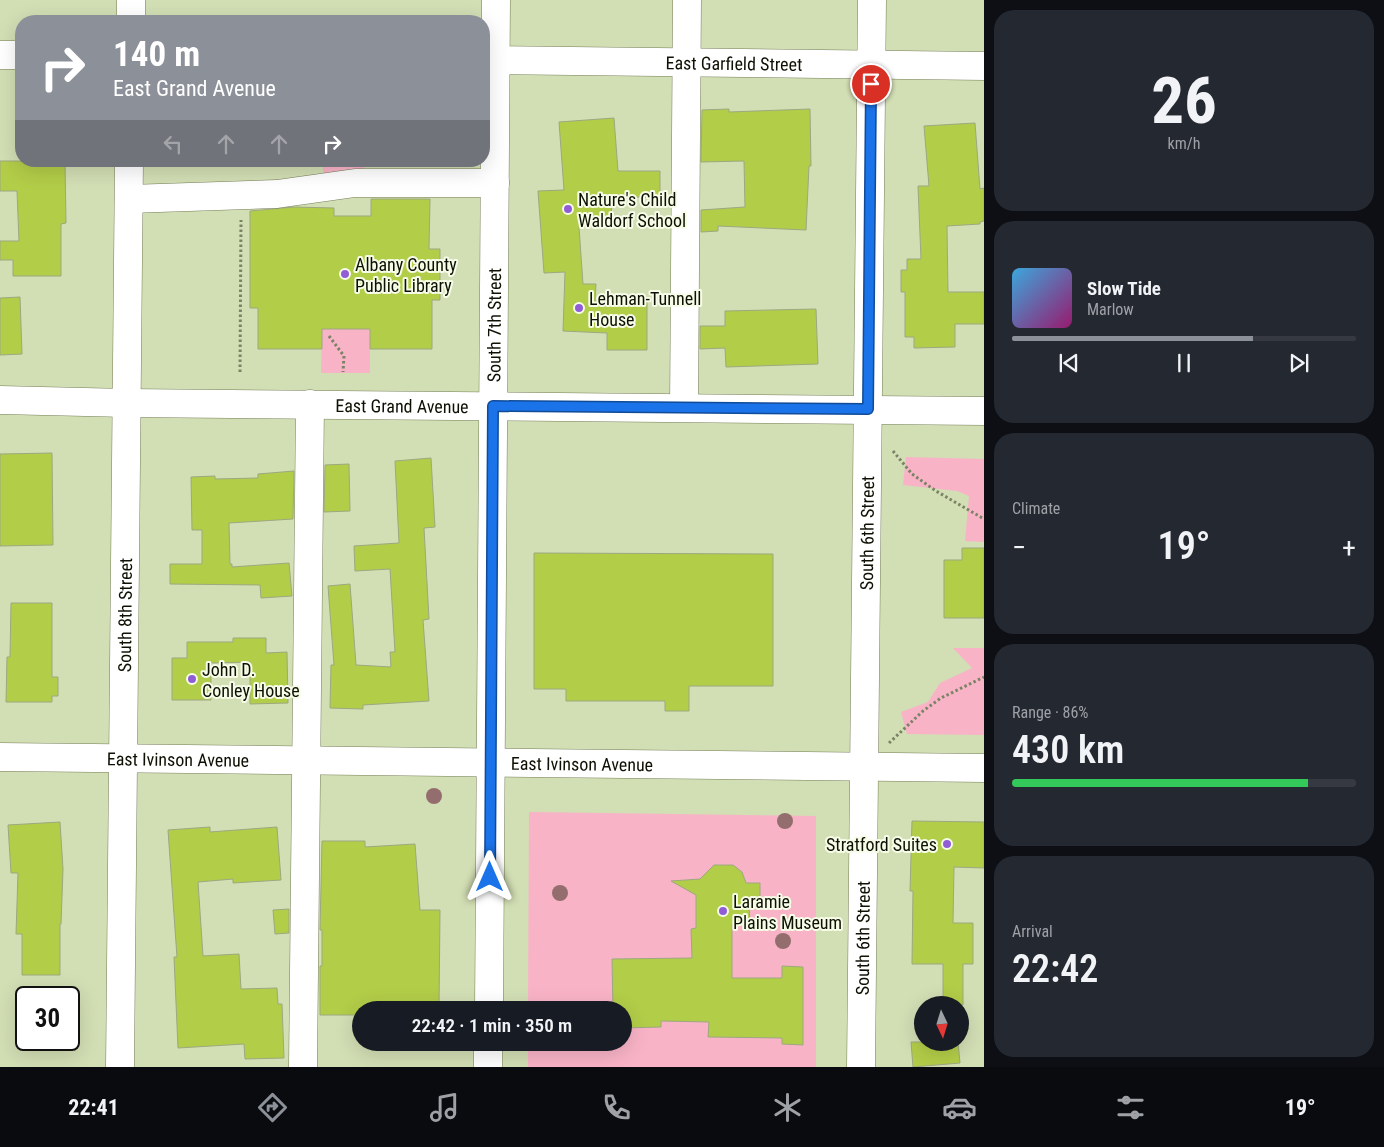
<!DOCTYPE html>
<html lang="en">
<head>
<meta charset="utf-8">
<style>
  :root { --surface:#171b24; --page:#242831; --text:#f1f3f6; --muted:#9ea1a6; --line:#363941; --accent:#8c9099 }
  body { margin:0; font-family:"Roboto Condensed",sans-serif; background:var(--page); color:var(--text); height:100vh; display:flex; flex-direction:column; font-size:19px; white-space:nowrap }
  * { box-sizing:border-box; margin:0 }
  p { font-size:16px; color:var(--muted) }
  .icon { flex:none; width:28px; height:28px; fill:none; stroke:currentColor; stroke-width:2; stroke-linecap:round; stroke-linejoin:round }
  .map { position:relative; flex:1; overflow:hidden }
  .sheet { display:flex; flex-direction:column; gap:10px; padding:10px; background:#0d0f14; width:400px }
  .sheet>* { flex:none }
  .top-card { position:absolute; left:15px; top:15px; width:475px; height:152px; border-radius:20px; box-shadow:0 5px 20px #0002; background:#8c9099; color:#fff; overflow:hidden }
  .needle { width:32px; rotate:176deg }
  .buttons { position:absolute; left:914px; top:996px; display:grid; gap:10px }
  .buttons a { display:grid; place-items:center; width:55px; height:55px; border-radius:50%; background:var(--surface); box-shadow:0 5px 20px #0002; font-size:25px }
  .speed { position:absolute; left:15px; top:986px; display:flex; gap:10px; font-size:25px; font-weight:700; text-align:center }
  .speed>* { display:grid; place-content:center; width:65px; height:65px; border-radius:50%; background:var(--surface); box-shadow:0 5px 20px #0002; line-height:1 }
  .speed .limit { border:2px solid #111; border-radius:8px; background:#fff; color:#111 }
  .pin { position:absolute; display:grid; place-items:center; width:42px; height:42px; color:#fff; margin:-21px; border:2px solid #fff; border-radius:50%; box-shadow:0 1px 5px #0007 }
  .me { position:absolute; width:55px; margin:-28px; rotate:0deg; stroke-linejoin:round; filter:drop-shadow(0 0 4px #0008) }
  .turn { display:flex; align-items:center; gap:18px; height:105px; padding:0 15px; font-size:22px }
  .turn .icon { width:65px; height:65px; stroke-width:2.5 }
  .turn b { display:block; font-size:35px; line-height:42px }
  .lanes { display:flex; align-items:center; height:48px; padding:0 15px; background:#0003; justify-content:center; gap:25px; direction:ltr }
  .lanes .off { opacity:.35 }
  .big { font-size:38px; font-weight:600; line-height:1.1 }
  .sheet .card { flex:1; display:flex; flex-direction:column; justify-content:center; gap:8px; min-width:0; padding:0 18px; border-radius:20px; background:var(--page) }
  .sheet .dial { align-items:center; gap:0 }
  .dial b { font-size:65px; line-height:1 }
  .song { display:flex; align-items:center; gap:15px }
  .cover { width:60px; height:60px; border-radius:8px; background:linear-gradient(135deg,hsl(200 70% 55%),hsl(320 70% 35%)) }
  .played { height:5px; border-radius:2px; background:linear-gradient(90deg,var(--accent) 70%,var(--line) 70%) }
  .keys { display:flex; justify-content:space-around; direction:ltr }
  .heat { display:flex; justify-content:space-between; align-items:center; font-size:28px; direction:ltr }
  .charge { height:8px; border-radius:4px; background:linear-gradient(90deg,#34c759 86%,var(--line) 0) }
  .trip { position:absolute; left:352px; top:1001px; width:280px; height:50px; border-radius:25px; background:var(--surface); box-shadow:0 5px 20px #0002; font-weight:600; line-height:50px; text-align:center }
  .dock { display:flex; height:80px; justify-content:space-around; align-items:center; background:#090b0e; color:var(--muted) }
  .dock .icon { width:35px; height:35px }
  .dock .selected { color:var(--accent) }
  .dock b { font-size:22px; color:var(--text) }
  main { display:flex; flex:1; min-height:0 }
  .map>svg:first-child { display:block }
  .green { fill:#f9b3c7 }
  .building { fill:#b2cd48; stroke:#9da880 }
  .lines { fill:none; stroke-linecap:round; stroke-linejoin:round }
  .minor-casing { stroke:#757f58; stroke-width:29 }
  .major-casing { stroke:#757f58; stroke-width:29 }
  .path { stroke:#7b8366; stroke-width:3; stroke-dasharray:2.5 2.5; stroke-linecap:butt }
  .minor { stroke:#fff; stroke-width:28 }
  .major { stroke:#fff; stroke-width:28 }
  .tree { fill:#946e6e }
  .route-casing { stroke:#114b97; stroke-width:12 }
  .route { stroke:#1a73e8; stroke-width:9 }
  .poi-dot { fill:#905dd6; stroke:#f6fce7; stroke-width:2 }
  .labels { text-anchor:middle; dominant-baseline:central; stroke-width:4; stroke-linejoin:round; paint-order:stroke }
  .street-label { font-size:18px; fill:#0d1103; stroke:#f6fce7 }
  .poi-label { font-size:18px; fill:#0d1103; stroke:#f6fce7; text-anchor:start }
</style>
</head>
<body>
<main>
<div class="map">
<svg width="984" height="1067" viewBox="0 0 984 1067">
  <rect width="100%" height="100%" fill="#d2deb4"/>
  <g class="green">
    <polygon points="323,161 367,161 367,165 361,171 323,176"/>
    <polygon points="322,329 370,329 370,373 321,373"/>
    <polygon points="906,457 984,459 984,542 965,541 969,496 957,491 903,485"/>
    <polygon points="953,648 984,648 984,735 907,734 901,712 928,702 940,683 972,668"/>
    <polygon points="529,812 816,816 816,1067 528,1067 528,1043 624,1042 624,1010 528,1010"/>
  </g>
  <g class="building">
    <polygon points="729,109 729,112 810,109 811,166 809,166 806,230 718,226 718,231 701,232 701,210 745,207 744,161 701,162 702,110"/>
    <polygon points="614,118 618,171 660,171 660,197 611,197 612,226 579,227 583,284 596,284 595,301 647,300 647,350 607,350 607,333 563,331 565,272 544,273 538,191 564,190 559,122"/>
    <polygon points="975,123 980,189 984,188 984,221 980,222 980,224 947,226 948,292 984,292 984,324 955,324 955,347 914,348 914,337 905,337 905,292 901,292 901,270 907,270 907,259 921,259 918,186 929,186 924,126"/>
    <polygon points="0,161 65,161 66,223 61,224 61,276 13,276 13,260 0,260 0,241 19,241 17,191 0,191"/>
    <polygon points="371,199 430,199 429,249 440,249 440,300 432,300 432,349 370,349 370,329 322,329 322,349 258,349 258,308 250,308 250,211 294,207 334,208 334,216 371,216"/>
    <polygon points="20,297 22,354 0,355 0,298"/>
    <polygon points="816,309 818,364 726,367 725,348 700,349 700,326 725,326 725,311"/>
    <polygon points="52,453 53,545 0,546 0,454"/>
    <polygon points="431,458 435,527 424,528 429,619 423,620 429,701 363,705 363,709 330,708 331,665 334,665 328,586 350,584 356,665 391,667 390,652 395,652 390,569 355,571 354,546 399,543 395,461"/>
    <polygon points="349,464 350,511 324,512 325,465"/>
    <polygon points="294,471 293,519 229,523 230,564 232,564 232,567 289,563 292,596 261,598 260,585 170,584 170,564 202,564 202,530 192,530 191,477 215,476 215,479 258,478 258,474"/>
    <polygon points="962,548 984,548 984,618 944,618 944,560 962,560"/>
    <polygon points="534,553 773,554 773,686 689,686 689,711 665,711 665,701 566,701 566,689 534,689"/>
    <polygon points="11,603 52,603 52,677 58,677 58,696 52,696 52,702 6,702 7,657 10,657"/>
    <polygon points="233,638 266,638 266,653 287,652 288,703 250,704 250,662 211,663 211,700 172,700 172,658 187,658 187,642 233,642"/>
    <polygon points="912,821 984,822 984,868 954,867 953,923 973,923 973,964 963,964 963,1005 943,1005 943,964 912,964 913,891 910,891"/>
    <polygon points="60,822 63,869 61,924 60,924 60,975 22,975 22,934 16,934 18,873 11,873 8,825"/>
    <polygon points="210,827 210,832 277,827 281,880 233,883 233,879 198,882 203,956 239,954 241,989 277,988 278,1004 282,1004 284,1058 245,1059 244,1044 178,1048 174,957 177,957 168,830"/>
    <polygon points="322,841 365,841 365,847 415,844 420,910 440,910 439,1010 361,1010 361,1015 320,1015 320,966 322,966 322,930 320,930"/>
    <polygon points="714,865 733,865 742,872 746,883 760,883 760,905 749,905 750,924 732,925 732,978 782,978 782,966 803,967 803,1045 782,1044 782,1038 708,1037 709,1022 661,1021 661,1027 624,1028 624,1010 613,1010 612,959 692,958 691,929 696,928 696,895 671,881 700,879"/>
    <polygon points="289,909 289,933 275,934 273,910"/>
    <polygon points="911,1042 958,1042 960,1063 913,1067"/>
  </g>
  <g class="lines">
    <g class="minor-casing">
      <g id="minor">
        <polyline points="131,21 131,0"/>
        <polyline points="0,55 21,55"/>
        <path id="s1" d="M484,60L984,66"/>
        <polyline points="129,199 277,194 355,183 495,183"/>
        <polyline points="684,407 687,0"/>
        <path id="s2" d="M0,757L984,768"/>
        <path id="s3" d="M489,1010L496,0"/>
        <path id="s4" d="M120,1067L129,161"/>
        <polyline points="303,1067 310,404"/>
        <polyline points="488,1067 488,1042"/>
        <path id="s5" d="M861,1067L872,0"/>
      </g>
    </g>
    <g class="major-casing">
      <g id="major">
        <path id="s6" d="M0,400L127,403L984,411"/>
      </g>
    </g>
    <g class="path">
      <polyline points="329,336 344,356 343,372"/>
      <polyline points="240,372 241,220"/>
      <polyline points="893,451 912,474 936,491 984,519"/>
      <polyline points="889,743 923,711 941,698 984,677"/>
    </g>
    <use href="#minor" class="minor"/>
    <use href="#major" class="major"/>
  </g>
  <g class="tree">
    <circle cx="434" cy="796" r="8"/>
    <circle cx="785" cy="821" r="8"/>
    <circle cx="560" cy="893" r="8"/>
    <circle cx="783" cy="941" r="8"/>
  </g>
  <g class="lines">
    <g class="route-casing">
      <polyline id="route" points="490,877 493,406 868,409 871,84"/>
    </g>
    <use href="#route" class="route"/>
  </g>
  <g class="poi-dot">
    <circle cx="568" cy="209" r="5"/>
    <circle cx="345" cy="274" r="5"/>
    <circle cx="579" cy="308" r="5"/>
    <circle cx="192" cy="679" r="5"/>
    <circle cx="947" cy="844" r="5"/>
    <circle cx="723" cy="911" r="5"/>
  </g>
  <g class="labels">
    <g class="street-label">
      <text stroke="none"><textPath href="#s1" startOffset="250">East Garfield Street</textPath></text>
      <text stroke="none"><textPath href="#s3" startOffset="685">South 7th Street</textPath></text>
      <text stroke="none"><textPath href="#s6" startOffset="402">East Grand Avenue</textPath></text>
      <text stroke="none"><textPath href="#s5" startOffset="534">South 6th Street</textPath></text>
      <text stroke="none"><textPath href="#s4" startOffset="452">South 8th Street</textPath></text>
      <text stroke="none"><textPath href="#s2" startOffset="178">East Ivinson Avenue</textPath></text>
      <text stroke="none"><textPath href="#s2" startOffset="582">East Ivinson Avenue</textPath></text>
      <text stroke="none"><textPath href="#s5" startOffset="129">South 6th Street</textPath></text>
    </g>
    <g class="poi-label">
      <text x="578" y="199">Nature's Child<tspan x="578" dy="21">Waldorf School</tspan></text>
      <text x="355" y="264">Albany County<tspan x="355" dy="21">Public Library</tspan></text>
      <text x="589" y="298">Lehman-Tunnell<tspan x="589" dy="21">House</tspan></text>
      <text x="202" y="669">John D.<tspan x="202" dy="21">Conley House</tspan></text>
      <text x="937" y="844" text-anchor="end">Stratford Suites</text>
      <text x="733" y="901">Laramie<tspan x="733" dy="21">Plains Museum</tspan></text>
    </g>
  </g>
</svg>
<div class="buttons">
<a><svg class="needle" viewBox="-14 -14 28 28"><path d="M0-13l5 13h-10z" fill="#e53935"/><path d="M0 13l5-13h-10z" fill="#9ea1a6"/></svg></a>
</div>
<div class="speed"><div class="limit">30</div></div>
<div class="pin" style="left:871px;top:84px;background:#d93025"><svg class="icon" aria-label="arrive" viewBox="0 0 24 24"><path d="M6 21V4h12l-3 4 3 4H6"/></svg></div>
<svg class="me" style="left:490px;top:877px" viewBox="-20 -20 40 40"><path d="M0-17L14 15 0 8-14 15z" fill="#1a73e8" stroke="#fff" stroke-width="4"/></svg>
<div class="trip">22:42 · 1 min · 350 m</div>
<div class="top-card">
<div class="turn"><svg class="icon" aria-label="right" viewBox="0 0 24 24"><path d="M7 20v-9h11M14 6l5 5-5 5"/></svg><div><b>140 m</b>East Grand Avenue</div></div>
<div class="lanes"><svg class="icon off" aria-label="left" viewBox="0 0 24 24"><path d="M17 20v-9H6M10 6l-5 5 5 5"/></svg><svg class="icon off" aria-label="ahead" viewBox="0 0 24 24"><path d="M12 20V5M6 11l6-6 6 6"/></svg><svg class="icon off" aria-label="ahead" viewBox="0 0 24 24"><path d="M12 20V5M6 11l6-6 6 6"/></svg><svg class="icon" aria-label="right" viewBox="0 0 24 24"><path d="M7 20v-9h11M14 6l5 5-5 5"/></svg></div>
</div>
</div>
<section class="sheet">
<div class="card dial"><b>26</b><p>km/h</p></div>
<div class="card">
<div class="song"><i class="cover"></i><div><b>Slow Tide</b><p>Marlow</p></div></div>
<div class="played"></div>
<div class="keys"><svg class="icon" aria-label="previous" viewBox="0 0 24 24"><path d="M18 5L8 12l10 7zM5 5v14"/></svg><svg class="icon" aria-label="pause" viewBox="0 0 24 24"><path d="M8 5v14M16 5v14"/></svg><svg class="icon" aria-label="next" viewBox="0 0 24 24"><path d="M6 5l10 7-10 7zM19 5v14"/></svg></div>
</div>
<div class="card"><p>Climate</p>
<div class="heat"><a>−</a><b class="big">19°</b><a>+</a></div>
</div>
<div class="card"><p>Range · 86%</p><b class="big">430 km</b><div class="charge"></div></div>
<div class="card"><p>Arrival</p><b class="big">22:42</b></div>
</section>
</main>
<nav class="dock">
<b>22:41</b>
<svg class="icon selected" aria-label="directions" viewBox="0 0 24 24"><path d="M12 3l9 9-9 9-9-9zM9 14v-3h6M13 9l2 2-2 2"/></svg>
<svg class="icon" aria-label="music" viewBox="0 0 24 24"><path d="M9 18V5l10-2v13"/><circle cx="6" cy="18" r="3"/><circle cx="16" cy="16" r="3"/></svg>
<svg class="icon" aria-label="phone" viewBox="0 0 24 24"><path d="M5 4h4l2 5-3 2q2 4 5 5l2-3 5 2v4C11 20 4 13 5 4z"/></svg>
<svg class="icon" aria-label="climate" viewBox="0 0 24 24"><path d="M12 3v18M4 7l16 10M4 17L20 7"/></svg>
<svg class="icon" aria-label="car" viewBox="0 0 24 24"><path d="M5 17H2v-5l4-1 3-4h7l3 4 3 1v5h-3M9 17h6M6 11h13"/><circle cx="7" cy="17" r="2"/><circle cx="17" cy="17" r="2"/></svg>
<svg class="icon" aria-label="filters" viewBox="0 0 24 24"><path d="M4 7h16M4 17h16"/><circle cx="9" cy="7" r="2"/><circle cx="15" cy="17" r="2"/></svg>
<b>19°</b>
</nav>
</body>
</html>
